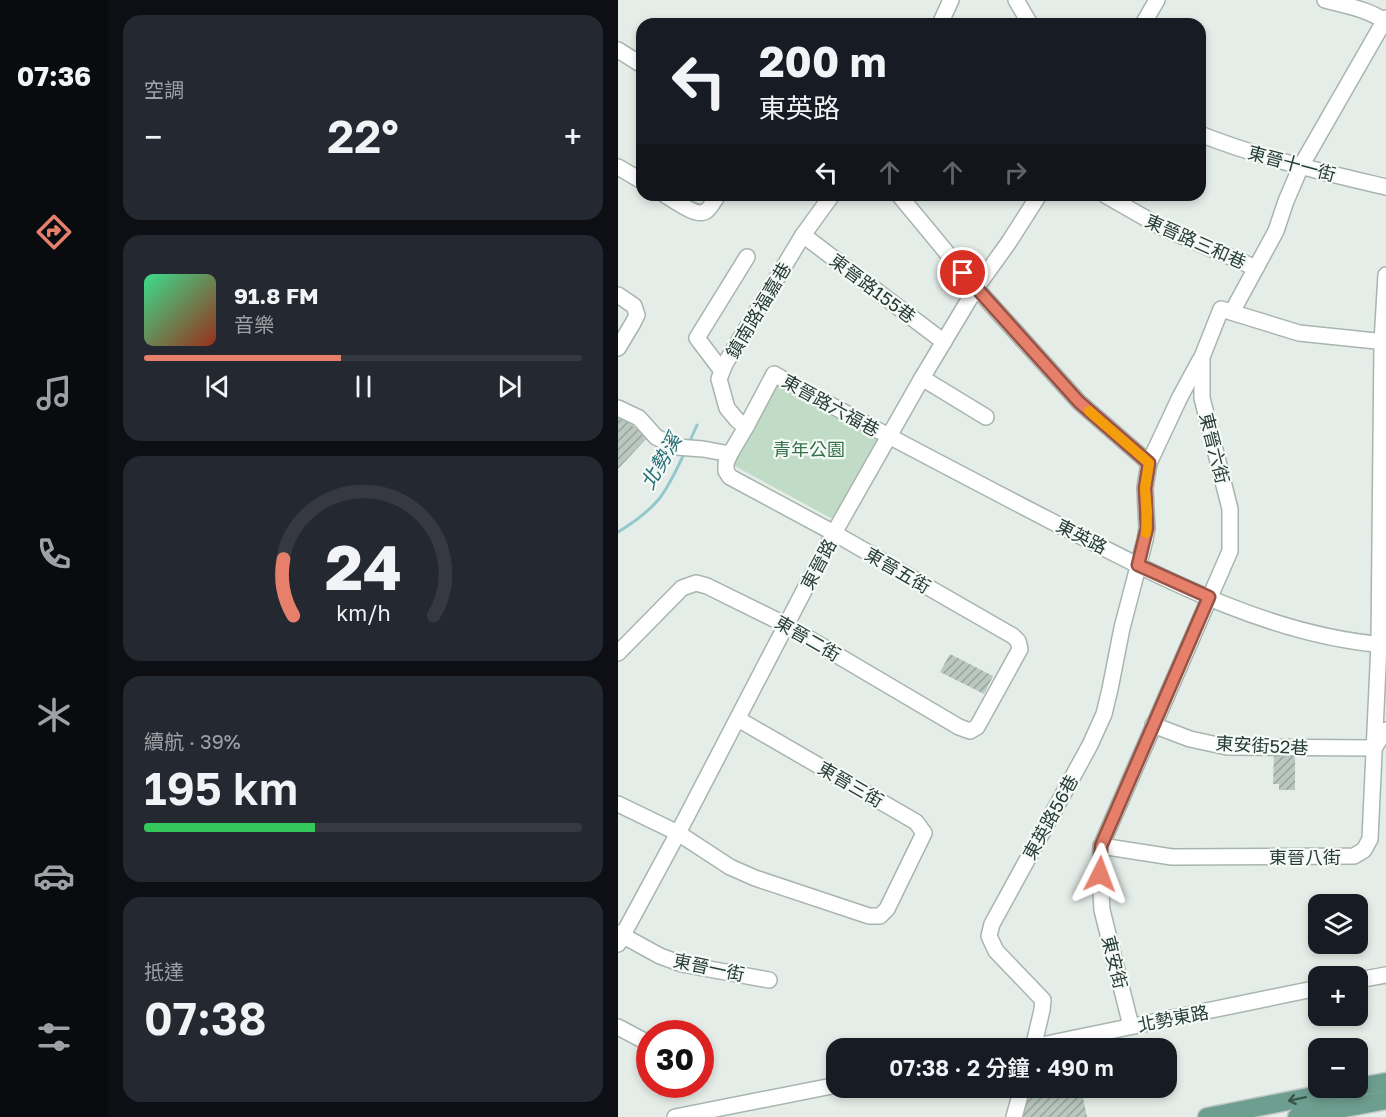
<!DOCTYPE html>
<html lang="zh-TW">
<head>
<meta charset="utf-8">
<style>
  :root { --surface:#171b24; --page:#242831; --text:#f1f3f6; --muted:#9ea1a6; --line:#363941; --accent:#e6806b }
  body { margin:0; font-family:"Golos Text","Noto Sans TC",sans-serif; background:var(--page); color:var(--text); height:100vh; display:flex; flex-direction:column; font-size:22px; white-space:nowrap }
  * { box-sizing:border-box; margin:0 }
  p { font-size:20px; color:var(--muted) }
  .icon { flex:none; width:33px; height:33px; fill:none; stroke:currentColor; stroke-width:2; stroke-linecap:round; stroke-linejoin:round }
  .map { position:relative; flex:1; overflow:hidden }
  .panel { display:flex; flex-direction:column; gap:15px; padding:15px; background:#0d0f14; width:510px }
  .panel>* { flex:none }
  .hud { position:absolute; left:18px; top:18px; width:570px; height:183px; border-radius:18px; box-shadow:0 3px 9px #0003; background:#171b24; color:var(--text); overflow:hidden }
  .fabs { position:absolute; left:690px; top:894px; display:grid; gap:12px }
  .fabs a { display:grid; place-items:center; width:60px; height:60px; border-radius:12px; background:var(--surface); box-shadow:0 3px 9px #0003; font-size:30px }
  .speed { position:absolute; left:18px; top:1020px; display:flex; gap:12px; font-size:30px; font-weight:700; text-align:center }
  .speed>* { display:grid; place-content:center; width:78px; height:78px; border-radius:50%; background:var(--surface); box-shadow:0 3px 9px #0003; line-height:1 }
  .speed .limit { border:9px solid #d22; background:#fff; color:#111 }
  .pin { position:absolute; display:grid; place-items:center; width:51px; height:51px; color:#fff; margin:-26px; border:3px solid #fff; border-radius:50%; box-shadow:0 2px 6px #0007 }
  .me { position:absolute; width:66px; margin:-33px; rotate:3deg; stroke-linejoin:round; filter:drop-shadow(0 0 4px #0008) }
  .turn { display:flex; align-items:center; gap:21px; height:126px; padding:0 24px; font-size:27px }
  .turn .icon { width:78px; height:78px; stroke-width:2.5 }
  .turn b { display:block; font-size:42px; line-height:51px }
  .lanes { display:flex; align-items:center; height:57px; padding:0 24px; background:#0003; justify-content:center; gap:30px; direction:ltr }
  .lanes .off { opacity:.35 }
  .big { font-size:45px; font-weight:600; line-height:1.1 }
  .panel .card { flex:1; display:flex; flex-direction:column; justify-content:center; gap:9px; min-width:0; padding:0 21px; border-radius:18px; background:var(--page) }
  .panel .dial { align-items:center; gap:0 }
  .dial svg { height:156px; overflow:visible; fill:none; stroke:var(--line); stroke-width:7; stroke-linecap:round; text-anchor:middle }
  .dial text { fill:var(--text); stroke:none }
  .song { display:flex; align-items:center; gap:18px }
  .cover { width:72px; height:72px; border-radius:9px; background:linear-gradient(135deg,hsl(150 70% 55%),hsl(10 70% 35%)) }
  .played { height:6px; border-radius:3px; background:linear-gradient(90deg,var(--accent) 45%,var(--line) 45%) }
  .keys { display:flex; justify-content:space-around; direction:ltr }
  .heat { display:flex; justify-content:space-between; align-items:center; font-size:33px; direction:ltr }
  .charge { height:9px; border-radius:4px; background:linear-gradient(90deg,#34c759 39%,var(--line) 0) }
  .trip { position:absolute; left:208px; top:1038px; width:351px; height:60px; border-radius:18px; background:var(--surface); box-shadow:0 3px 9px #0003; font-weight:600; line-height:60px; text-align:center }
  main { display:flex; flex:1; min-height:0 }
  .tab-bar { display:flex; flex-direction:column; width:108px; justify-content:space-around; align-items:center; background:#090b0e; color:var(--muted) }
  .tab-bar .icon { width:42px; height:42px }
  .tab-bar .active { color:var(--accent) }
  .tab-bar b { font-size:27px; color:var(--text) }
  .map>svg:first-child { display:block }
  .park { fill:#c0dcc6 }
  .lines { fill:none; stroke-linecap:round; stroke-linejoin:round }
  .stream { stroke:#93c8cd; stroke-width:3 }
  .building { fill:url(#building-hatch) }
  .minor-casing { stroke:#a8b5af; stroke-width:18 }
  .major-casing { stroke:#c2c9c6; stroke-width:21 }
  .minor { stroke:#fff; stroke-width:15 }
  .major { stroke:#6e9e8f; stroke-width:18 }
  .oneway { stroke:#38554c }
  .route-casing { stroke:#965346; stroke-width:15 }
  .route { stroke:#e6806b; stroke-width:10 }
  .slow { stroke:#f59e0b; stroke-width:10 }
  .labels { text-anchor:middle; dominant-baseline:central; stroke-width:4.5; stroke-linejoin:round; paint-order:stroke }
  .street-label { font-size:18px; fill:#263d35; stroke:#f6faf7 }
  .park-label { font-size:18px; fill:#337147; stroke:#f6faf7 }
  .water-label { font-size:20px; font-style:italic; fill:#256d74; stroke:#f6faf7 }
</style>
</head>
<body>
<main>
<nav class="tab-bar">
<b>07:36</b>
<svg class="icon active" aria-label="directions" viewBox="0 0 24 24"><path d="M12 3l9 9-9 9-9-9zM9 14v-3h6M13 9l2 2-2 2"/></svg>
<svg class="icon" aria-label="music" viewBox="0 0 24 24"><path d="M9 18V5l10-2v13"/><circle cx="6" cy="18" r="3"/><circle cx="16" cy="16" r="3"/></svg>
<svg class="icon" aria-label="phone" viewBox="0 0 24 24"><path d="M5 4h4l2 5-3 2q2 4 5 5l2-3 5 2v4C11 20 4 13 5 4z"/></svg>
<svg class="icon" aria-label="climate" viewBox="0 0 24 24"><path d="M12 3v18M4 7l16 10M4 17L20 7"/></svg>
<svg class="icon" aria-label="car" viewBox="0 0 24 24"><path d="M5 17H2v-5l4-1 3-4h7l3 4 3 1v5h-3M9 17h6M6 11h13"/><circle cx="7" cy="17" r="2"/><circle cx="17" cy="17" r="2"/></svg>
<svg class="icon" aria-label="filters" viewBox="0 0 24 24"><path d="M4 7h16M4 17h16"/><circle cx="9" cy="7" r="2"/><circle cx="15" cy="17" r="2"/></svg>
</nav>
<section class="panel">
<div class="card"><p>空調</p>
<div class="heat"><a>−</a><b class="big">22°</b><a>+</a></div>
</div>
<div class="card">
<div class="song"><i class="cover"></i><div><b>91.8 FM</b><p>音樂</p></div></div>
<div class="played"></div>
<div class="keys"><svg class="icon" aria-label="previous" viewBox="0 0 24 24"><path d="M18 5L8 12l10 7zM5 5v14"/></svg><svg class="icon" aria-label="pause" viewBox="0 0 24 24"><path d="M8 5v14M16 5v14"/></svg><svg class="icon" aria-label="next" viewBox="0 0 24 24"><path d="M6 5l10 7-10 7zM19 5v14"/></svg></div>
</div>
<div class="card dial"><svg viewBox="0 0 100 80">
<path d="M14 69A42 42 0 1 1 86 69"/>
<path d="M14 69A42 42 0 0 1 9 40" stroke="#e6806b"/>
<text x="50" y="56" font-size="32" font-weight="700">24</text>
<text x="50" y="72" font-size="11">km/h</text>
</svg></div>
<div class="card"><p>續航 · 39%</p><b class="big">195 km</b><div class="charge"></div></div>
<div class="card"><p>抵達</p><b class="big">07:38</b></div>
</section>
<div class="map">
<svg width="768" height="1117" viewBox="0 0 768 1117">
  <defs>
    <pattern id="building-hatch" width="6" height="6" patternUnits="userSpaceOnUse" patternTransform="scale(1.5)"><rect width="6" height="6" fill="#bbc8c2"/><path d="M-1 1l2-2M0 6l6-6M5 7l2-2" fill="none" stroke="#98a49e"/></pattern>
  </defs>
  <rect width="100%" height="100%" fill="#e5ede9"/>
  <polygon class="park" points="163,376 268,434 220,522 115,465"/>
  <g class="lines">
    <g class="stream">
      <polyline points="71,443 79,425"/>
      <path d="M0,532C15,523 30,512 41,499C52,485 59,468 67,452"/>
    </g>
  </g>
  <g class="building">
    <polygon points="0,413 29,438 0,469"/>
    <polygon points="332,654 375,676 366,694 322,672"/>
    <polygon points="656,756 677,756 677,790 661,790 661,784 655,784"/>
    <polygon points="408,1088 463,1088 469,1117 401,1117"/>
  </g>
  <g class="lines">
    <g class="minor-casing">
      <g id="minor">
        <polyline points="398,0 412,24"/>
        <path d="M707,0C725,5 755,10 768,23"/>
        <polyline points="322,24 333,0"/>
        <polyline points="525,24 539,0"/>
        <polyline points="0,50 24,65"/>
        <path d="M582,134C642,158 705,172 768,187"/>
        <polyline points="0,167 24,181"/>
        <path d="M47,195C56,200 79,218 88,211C93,208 96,200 100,195"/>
        <polyline points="281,195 358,288 461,402 531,463"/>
        <polyline points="487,195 543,227 638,268"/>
        <polyline points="185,235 326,342"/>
        <polyline points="0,295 16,306 19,315 15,323 0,348"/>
        <polyline points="614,312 658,231 668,201 683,166 768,18"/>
        <polyline points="104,371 79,338 129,257"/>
        <polyline points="304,378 368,417"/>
        <polyline points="0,408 21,418 38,437 58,447 85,449 112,454"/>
        <polyline points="128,427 119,420 109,408 101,379 107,364 185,235 214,195"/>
        <path d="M0,653L64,588L78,583L89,586L168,625L341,727L352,731L359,727L402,649L400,641L395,636L216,533L112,477L108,471V463L112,454L128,427L156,374C246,424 337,471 429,519C535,573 648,636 768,645"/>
        <polyline points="535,725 572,739 609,747 756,748 768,730"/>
        <polyline points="0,804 60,833 112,867 137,878 251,916 262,916 269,909 306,833 298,822 120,719"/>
        <polyline points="483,846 554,857 736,856 746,850 752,839 761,644 764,342 768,275"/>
        <polyline points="0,933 42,956 64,964 151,980"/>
        <polyline points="0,944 60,833 216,533 304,378 358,288 391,242 421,195"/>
        <polyline points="740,980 768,975"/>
        <polyline points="513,1026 484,910 482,874 483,846 612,551 612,509 584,398 584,357 603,309 681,333 768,342"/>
        <polyline points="0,1027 32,1044"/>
        <polyline points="409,1048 700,988"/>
        <polyline points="415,1048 424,1010 425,1000 378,951 371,936 374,924 472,745 486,714 492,689 504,628 527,540 529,528 527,488 531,463 562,397 582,360"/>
        <polyline points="57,1117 219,1085"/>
        <polyline points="396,1117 404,1088"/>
      </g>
    </g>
    <g class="major-casing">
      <g id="major">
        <polyline points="740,1087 768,1082"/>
        <polyline points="589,1117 736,1088"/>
        <polyline points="679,1117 768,1100"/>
      </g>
    </g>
    <use href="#minor" class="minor"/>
    <use href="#major" class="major"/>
  </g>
  <defs><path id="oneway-shaft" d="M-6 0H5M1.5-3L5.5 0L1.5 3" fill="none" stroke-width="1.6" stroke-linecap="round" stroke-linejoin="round" transform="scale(1.5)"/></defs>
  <use class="oneway" href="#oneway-shaft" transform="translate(679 1099) rotate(168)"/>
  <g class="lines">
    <g class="route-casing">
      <polyline id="route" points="345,273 461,402 531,463 527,488 529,528 520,565 591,597 483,846 482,874"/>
    </g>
    <use href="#route" class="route"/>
    <polyline class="slow" points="471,411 531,463 527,488 529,512 528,533"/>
  </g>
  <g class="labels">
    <g class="street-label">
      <text transform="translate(674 163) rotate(15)">東晉十一街</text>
      <text transform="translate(578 241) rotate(24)">東晉路三和巷</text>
      <text transform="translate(255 288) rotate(37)">東晉路155巷</text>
      <text transform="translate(140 310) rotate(-59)">鎮南路福嘉巷</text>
      <text transform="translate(213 405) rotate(29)">東晉路六福巷</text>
      <text transform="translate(597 448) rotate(76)">東晉六街</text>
      <text transform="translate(464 536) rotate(27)">東英路</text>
      <text transform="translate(200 564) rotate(-62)">東晉路</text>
      <text transform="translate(280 570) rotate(30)">東晉五街</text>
      <text transform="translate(190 638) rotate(30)">東晉二街</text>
      <text transform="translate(644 745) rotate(3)">東安街52巷</text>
      <text transform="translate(233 784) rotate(30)">東晉三街</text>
      <text transform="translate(432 817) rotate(-61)">東英路56巷</text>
      <text x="687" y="857">東晉八街</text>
      <text transform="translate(497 962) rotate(76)">東安街</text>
      <text transform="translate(91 967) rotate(12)">東晉一街</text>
      <text transform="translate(555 1018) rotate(-11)">北勢東路</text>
    </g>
    <g class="park-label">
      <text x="191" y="449">青年公園</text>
    </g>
    <g class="water-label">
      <text transform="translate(42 461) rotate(-60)">北勢溪</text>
    </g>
  </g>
</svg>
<div class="fabs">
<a><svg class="icon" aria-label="layers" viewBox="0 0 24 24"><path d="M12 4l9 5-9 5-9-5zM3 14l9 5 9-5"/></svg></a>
<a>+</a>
<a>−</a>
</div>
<div class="speed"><div class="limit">30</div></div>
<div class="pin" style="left:345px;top:273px;background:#d93025"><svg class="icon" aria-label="arrive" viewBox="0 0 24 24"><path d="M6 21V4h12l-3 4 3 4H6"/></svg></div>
<svg class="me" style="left:482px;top:874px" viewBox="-20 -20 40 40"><path d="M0-17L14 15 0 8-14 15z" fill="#e6806b" stroke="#fff" stroke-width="4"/></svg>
<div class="trip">07:38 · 2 分鐘 · 490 m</div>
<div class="hud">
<div class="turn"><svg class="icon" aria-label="left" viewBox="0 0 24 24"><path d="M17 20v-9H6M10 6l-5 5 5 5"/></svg><div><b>200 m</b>東英路</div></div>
<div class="lanes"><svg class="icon" aria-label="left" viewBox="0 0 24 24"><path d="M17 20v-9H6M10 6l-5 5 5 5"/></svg><svg class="icon off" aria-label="ahead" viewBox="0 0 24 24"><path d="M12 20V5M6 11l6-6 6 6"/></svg><svg class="icon off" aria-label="ahead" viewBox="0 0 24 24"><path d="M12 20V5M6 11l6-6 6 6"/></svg><svg class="icon off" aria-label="right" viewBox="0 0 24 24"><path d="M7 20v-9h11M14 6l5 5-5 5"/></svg></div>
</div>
</div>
</main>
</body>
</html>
